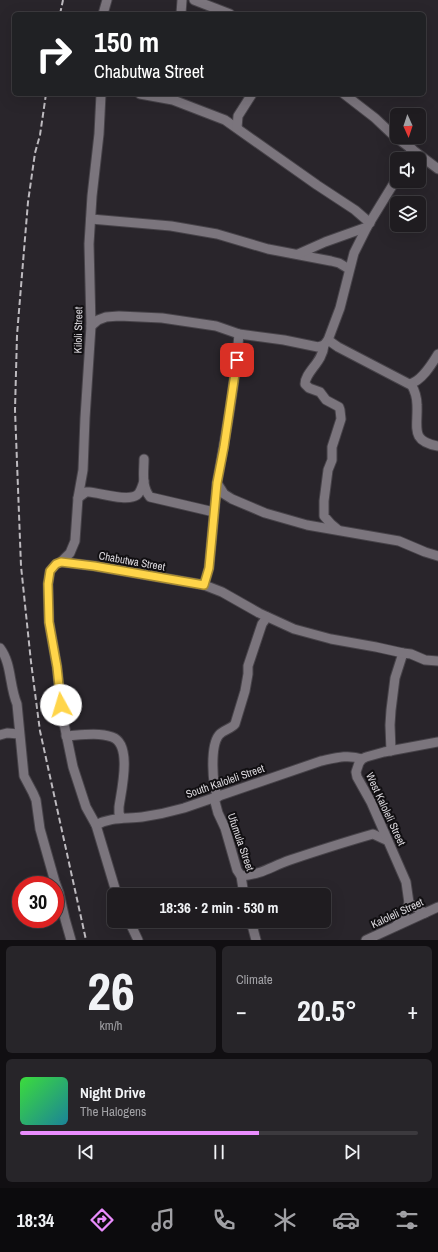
<!DOCTYPE html>
<html lang="en">
<head>
<meta charset="utf-8">
<style>
  :root { --surface:#1f1c20; --page:#272529; --text:#f1f3f6; --muted:#a1a1a5; --line:#3c3a3e; --accent:#ea8dfd }
  body { margin:0; font-family:"Archivo Narrow",sans-serif; background:var(--page); color:var(--text); height:100vh; display:flex; flex-direction:column; font-size:15px; white-space:nowrap }
  * { box-sizing:border-box; margin:0 }
  p { font-size:13px; color:var(--muted) }
  .icon { flex:none; width:22px; height:22px; fill:none; stroke:currentColor; stroke-width:2; stroke-linecap:round; stroke-linejoin:round }
  .map { position:relative; height:940px; overflow:hidden }
  .drawer { display:flex; flex-direction:column; gap:6px; padding:6px; background:#110f12; flex:1 }
  .drawer>* { flex:none }
  .top-card { position:absolute; left:12px; top:12px; width:414px; height:84px; border-radius:6px; box-shadow:0 4px 16px #0002,0 0 0 1px var(--line); background:#202124; color:#fff; overflow:hidden }
  .needle { width:26px; rotate:177deg }
  .tools { position:absolute; left:390px; top:108px; display:grid; gap:8px }
  .tools a { display:grid; place-items:center; width:36px; height:36px; border-radius:6px; background:var(--surface); box-shadow:0 4px 16px #0002,0 0 0 1px var(--line); font-size:20px }
  .speed { position:absolute; left:12px; top:876px; display:flex; gap:8px; font-size:20px; font-weight:700; text-align:center }
  .speed>* { display:grid; place-content:center; width:52px; height:52px; border-radius:50%; background:var(--surface); box-shadow:0 4px 16px #0002,0 0 0 1px var(--line); line-height:1 }
  .speed .limit { border:6px solid #d22; background:#fff; color:#111 }
  .pin { position:absolute; display:grid; place-items:center; width:34px; height:34px; color:#fff; margin:-17px; border-radius:8px; box-shadow:0 2px 6px #0006 }
  .me { position:absolute; width:44px; margin:-22px; rotate:354deg; stroke-linejoin:round; filter:drop-shadow(0 0 3px #0008) }
  .turn { display:flex; align-items:center; gap:14px; height:84px; padding:0 16px; font-size:18px }
  .turn .icon { width:52px; height:52px; stroke-width:2.5 }
  .turn b { display:block; font-size:28px; line-height:34px }
  .big { font-size:30px; font-weight:700; line-height:1.1 }
  .drawer .card { flex:1; display:flex; flex-direction:column; justify-content:center; gap:6px; min-width:0; padding:0 14px; border-radius:6px; background:var(--page) }
  .drawer .dial { align-items:center; gap:0 }
  .dial b { font-size:52px; line-height:1 }
  .song { display:flex; align-items:center; gap:12px }
  .cover { width:48px; height:48px; border-radius:6px; background:linear-gradient(135deg,hsl(120 70% 55%),hsl(190 70% 35%)) }
  .played { height:4px; border-radius:2px; background:linear-gradient(90deg,var(--accent) 60%,var(--line) 60%) }
  .keys { display:flex; justify-content:space-around; direction:ltr }
  .heat { display:flex; justify-content:space-between; align-items:center; font-size:22px; direction:ltr }
  .drawer .tiles { flex:1; display:grid; gap:6px; grid-template-columns:1fr 1fr }
  .card:last-child { grid-column:span 2 }
  .trip { position:absolute; left:107px; top:888px; width:224px; height:40px; border-radius:6px; background:var(--surface); box-shadow:0 4px 16px #0002,0 0 0 1px var(--line); font-weight:700; line-height:40px; text-align:center }
  .tabs { display:flex; height:64px; justify-content:space-around; align-items:center; background:#0c0b0d; color:var(--muted) }
  .tabs .icon { width:28px; height:28px }
  .tabs .selected { color:var(--accent) }
  .tabs b { font-size:18px; color:var(--text) }
  .map>svg:first-child { display:block }
  .lines { fill:none; stroke-linecap:round; stroke-linejoin:round }
  .minor-casing { stroke:#474349; stroke-width:11 }
  .minor { stroke:#7b757d; stroke-width:9 }
  .rail { stroke:#bdbabf; stroke-width:2; stroke-dasharray:6 3; stroke-linecap:butt }
  .route-casing { stroke:#a68a30; stroke-width:10 }
  .route { stroke:#ffd54a; stroke-width:7 }
  .labels { text-anchor:middle; dominant-baseline:central; stroke-width:4; stroke-linejoin:round; paint-order:stroke }
  .street-label { font-size:11px; fill:#dcd9de; stroke:#110f12 }
</style>
</head>
<body>
<div class="map">
<svg width="438" height="940" viewBox="0 0 438 940">
  <rect width="100%" height="100%" fill="#29252b"/>
  <g class="lines">
    <g class="minor-casing">
      <g id="minor">
        <polyline points="194,0 230,14"/>
        <polyline points="103,14 107,0"/>
        <polyline points="181,14 182,0"/>
        <polyline points="140,94 173,100 225,120 317,185 355,210 370,223"/>
        <polyline points="344,94 375,118 393,135 438,169"/>
        <polyline points="237,128 238,116 252,94"/>
        <polyline points="407,159 412,149"/>
        <polyline points="91,219 171,226 217,234 268,249 331,261 339,263 349,269"/>
        <polyline points="298,254 325,242 367,227"/>
        <polyline points="91,326 98,320 106,317 119,316 162,318 216,326 239,334 284,340 318,347 324,345 328,340 340,308 354,253 367,227 397,178"/>
        <path d="M239,334C235,384 226,434 217,483L224,494L232,499L265,513L307,525L399,541L425,552L438,556"/>
        <path d="M328,340L338,347L409,384C421,382 432,364 438,354"/>
        <path d="M324,345C323,362 305,372 305,384L309,388L320,392L326,400L339,407L340,410L341,419L332,447V460L328,470L324,501V516L331,524L337,529"/>
        <path d="M411,384C415,391 417,398 417,405C418,428 410,441 438,446"/>
        <path d="M144,459C144,472 141,486 150,497L214,512"/>
        <path d="M78,498L86,492H89C101,493 127,502 137,495C141,492 142,486 144,481"/>
        <polyline points="61,562 70,553 75,541 78,498 83,470 85,418 91,326 89,244 92,196 99,134 101,94"/>
        <polyline points="204,585 209,568 217,483"/>
        <path d="M0,648C12,664 9,685 17,704L24,776L33,793L36,800L40,829L55,882L59,893L65,919L71,940"/>
        <polyline points="0,735 7,733 19,734"/>
        <path d="M66,736C81,735 98,732 112,737C133,744 121,792 119,807V813L121,818"/>
        <polyline points="391,751 390,725 391,710 395,678 403,653"/>
        <path d="M218,797C212,785 210,746 219,735C223,730 231,729 235,724L245,691L248,674V666L262,624L267,617"/>
        <polyline points="214,798 218,813 225,828 237,870 241,876 244,895"/>
        <path d="M96,825C110,817 126,819 142,817C156,815 170,812 184,808L321,761C335,758 348,754 362,759"/>
        <path d="M241,876C263,874 270,867 290,860C317,851 345,842 373,834L386,840"/>
        <polyline points="117,895 96,825 86,807 73,767 62,714 57,667 49,622 48,584 50,571 56,564 61,562 94,566 204,585 222,592 259,613 294,629 331,639 376,647 403,653 411,654 425,660 438,661"/>
        <polyline points="425,913 418,909 409,903 406,882 371,802 357,777 356,772 359,763 362,759 366,757 384,752 438,742"/>
        <polyline points="129,921 138,940"/>
        <polyline points="251,921 256,940"/>
        <polyline points="396,926 403,918 409,903"/>
        <polyline points="366,940 438,907"/>
      </g>
    </g>
    <use href="#minor" class="minor"/>
    <g class="rail">
      <polyline points="60,14 63,0"/>
      <polyline points="46,94 40,135 35,153 28,202 17,335 15,410 21,566 31,662 40,731 86,940"/>
    </g>
  </g>
  <g class="lines">
    <g class="route-casing">
      <polyline id="route" points="61,705 57,667 49,622 48,584 50,571 56,564 61,562 94,566 204,585 209,568 217,483 224,447 237,360"/>
    </g>
    <use href="#route" class="route"/>
  </g>
  <g class="labels">
    <g class="street-label">
      <text transform="translate(78 330) rotate(-89)">Kiloli Street</text>
      <text transform="translate(132 561) rotate(10)">Chabutwa Street</text>
      <text transform="translate(225 781) rotate(-19)">South Kaloleli Street</text>
      <text transform="translate(386 809) rotate(65)">West Kaloleli Street</text>
      <text transform="translate(241 842) rotate(71)">Ufumula Street</text>
      <text transform="translate(397 913) rotate(-25)">Kaloleli Street</text>
    </g>
  </g>
</svg>
<div class="tools">
<a><svg class="needle" viewBox="-14 -14 28 28"><path d="M0-13l5 13h-10z" fill="#e53935"/><path d="M0 13l5-13h-10z" fill="#a1a1a5"/></svg></a>
<a><svg class="icon" aria-label="sound" viewBox="0 0 24 24"><path d="M4 9h4l5-4v14l-5-4H4zM17 9q2 3 0 6"/></svg></a>
<a><svg class="icon" aria-label="layers" viewBox="0 0 24 24"><path d="M12 4l9 5-9 5-9-5zM3 14l9 5 9-5"/></svg></a>
</div>
<div class="speed"><div class="limit">30</div></div>
<div class="pin" style="left:237px;top:360px;background:#d93025"><svg class="icon" aria-label="arrive" viewBox="0 0 24 24"><path d="M6 21V4h12l-3 4 3 4H6"/></svg></div>
<svg class="me" style="left:61px;top:705px" viewBox="-20 -20 40 40"><circle r="19" fill="#fff"/><path d="M0-13L10 11 0 6-10 11z" fill="#ffd54a"/></svg>
<div class="trip">18:36 · 2 min · 530 m</div>
<div class="top-card">
<div class="turn"><svg class="icon" aria-label="right" viewBox="0 0 24 24"><path d="M7 20v-9h11M14 6l5 5-5 5"/></svg><div><b>150 m</b>Chabutwa Street</div></div>
</div>
</div>
<section class="drawer">
<div class="tiles">
<div class="card dial"><b>26</b><p>km/h</p></div>
<div class="card"><p>Climate</p>
<div class="heat"><a>−</a><b class="big">20.5°</b><a>+</a></div>
</div>
<div class="card">
<div class="song"><i class="cover"></i><div><b>Night Drive</b><p>The Halogens</p></div></div>
<div class="played"></div>
<div class="keys"><svg class="icon" aria-label="previous" viewBox="0 0 24 24"><path d="M18 5L8 12l10 7zM5 5v14"/></svg><svg class="icon" aria-label="pause" viewBox="0 0 24 24"><path d="M8 5v14M16 5v14"/></svg><svg class="icon" aria-label="next" viewBox="0 0 24 24"><path d="M6 5l10 7-10 7zM19 5v14"/></svg></div>
</div>
</div>
</section>
<nav class="tabs">
<b>18:34</b>
<svg class="icon selected" aria-label="directions" viewBox="0 0 24 24"><path d="M12 3l9 9-9 9-9-9zM9 14v-3h6M13 9l2 2-2 2"/></svg>
<svg class="icon" aria-label="music" viewBox="0 0 24 24"><path d="M9 18V5l10-2v13"/><circle cx="6" cy="18" r="3"/><circle cx="16" cy="16" r="3"/></svg>
<svg class="icon" aria-label="phone" viewBox="0 0 24 24"><path d="M5 4h4l2 5-3 2q2 4 5 5l2-3 5 2v4C11 20 4 13 5 4z"/></svg>
<svg class="icon" aria-label="climate" viewBox="0 0 24 24"><path d="M12 3v18M4 7l16 10M4 17L20 7"/></svg>
<svg class="icon" aria-label="car" viewBox="0 0 24 24"><path d="M5 17H2v-5l4-1 3-4h7l3 4 3 1v5h-3M9 17h6M6 11h13"/><circle cx="7" cy="17" r="2"/><circle cx="17" cy="17" r="2"/></svg>
<svg class="icon" aria-label="filters" viewBox="0 0 24 24"><path d="M4 7h16M4 17h16"/><circle cx="9" cy="7" r="2"/><circle cx="15" cy="17" r="2"/></svg>
</nav>
</body>
</html>
